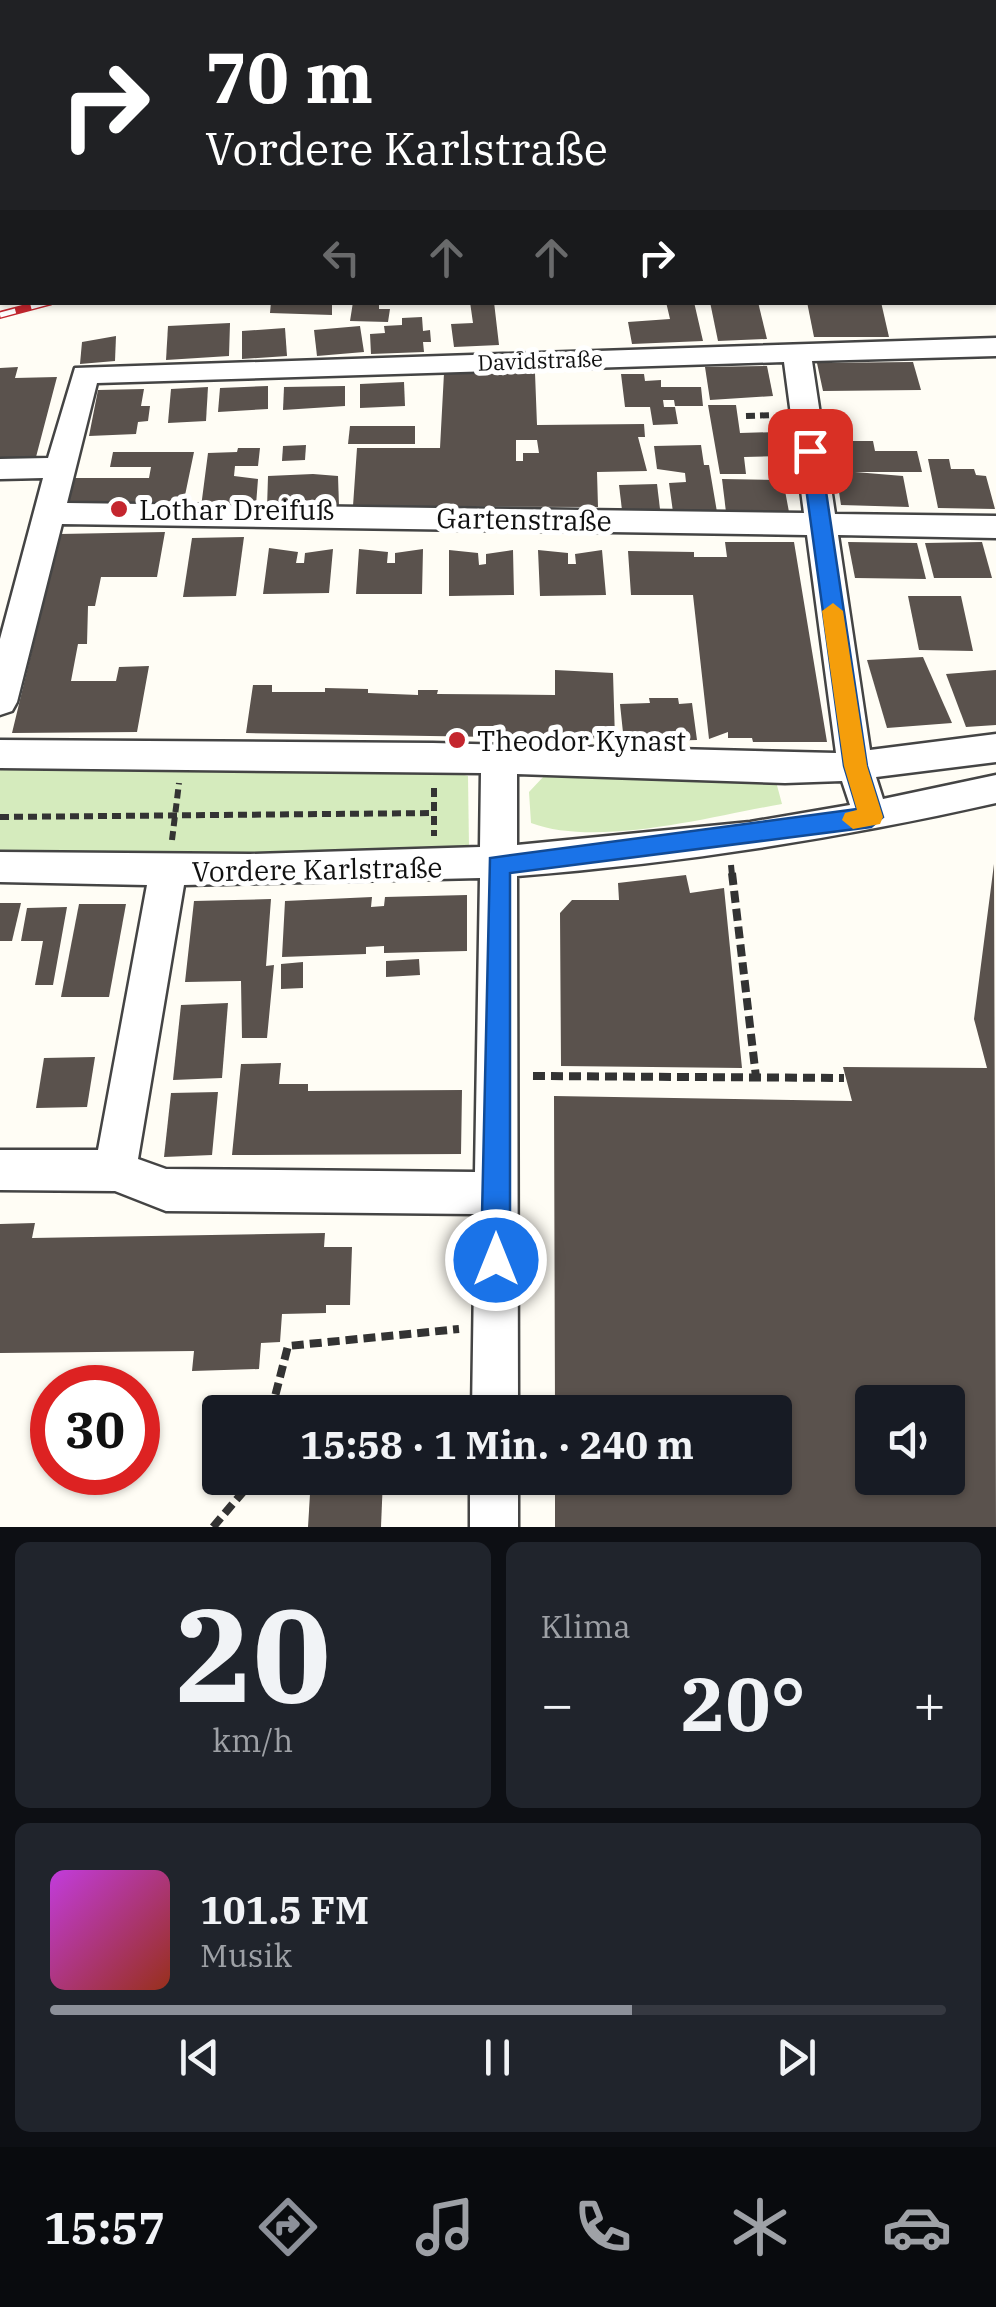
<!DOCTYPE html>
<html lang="de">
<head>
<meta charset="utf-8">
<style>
  :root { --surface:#171b24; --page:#20242c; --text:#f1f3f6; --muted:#9ea1a6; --line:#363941; --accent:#8c9099 }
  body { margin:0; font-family:"IBM Plex Serif",serif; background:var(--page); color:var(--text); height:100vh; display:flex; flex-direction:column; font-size:38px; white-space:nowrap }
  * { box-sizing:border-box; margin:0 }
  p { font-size:32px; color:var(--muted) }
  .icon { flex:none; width:55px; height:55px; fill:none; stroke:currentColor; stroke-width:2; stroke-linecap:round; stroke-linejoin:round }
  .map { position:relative; height:1527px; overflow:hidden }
  .details { display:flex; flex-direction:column; gap:15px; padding:15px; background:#0d0f14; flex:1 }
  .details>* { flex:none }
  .top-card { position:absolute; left:0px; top:0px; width:998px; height:305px; box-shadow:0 2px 8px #0004; background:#202124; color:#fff; overflow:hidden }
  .fabs { position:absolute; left:855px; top:1385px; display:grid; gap:20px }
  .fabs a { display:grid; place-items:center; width:110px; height:110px; border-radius:10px; background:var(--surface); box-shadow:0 2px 8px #0004; font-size:50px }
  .speed { position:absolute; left:30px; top:1365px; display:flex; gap:20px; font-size:50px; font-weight:700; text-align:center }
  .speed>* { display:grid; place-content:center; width:130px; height:130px; border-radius:50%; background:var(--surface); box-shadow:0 2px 8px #0004; line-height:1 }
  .speed .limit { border:15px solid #d22; background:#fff; color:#111 }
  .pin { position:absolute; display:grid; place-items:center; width:85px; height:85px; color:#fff; margin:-42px; border-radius:20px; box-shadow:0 5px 15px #0006 }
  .me { position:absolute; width:110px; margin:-55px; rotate:0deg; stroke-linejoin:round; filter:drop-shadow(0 0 8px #0008) }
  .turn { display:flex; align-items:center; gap:35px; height:210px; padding:0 40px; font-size:45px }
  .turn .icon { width:130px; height:130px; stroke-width:2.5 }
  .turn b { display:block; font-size:70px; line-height:85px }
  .lanes { display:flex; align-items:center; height:95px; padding:0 40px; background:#0003; justify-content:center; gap:50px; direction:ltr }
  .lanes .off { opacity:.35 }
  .big { font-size:75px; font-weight:800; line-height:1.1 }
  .details .card { flex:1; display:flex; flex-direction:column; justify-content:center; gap:15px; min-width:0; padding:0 35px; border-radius:15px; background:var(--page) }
  .details .dial { align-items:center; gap:0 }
  .dial b { font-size:130px; line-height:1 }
  .song { display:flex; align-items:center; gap:30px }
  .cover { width:120px; height:120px; border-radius:15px; background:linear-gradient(135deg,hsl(290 70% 55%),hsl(10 70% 35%)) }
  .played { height:10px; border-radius:5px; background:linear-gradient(90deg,var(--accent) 65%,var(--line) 65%) }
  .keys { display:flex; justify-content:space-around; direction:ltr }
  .heat { display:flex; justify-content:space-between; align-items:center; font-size:55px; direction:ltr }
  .details .tiles { flex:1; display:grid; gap:15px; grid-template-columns:1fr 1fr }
  .card:last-child { grid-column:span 2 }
  .trip { position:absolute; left:202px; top:1395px; width:590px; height:100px; border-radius:10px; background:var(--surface); box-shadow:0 2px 8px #0004; font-weight:800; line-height:100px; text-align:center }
  .tab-bar { display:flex; height:160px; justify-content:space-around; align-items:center; background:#090b0e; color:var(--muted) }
  .tab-bar .icon { width:70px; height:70px }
  .tab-bar .active { color:var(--accent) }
  .tab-bar b { font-size:45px; color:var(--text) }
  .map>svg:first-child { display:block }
  .green { fill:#d5ebbd }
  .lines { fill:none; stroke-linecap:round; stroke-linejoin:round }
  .river { fill:#b9e0f7; fill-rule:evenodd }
  .building { fill:#5a524d; fill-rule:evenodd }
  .minor-casing { stroke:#444; stroke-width:5 }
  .path-far1 { stroke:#333; stroke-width:6; stroke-dasharray:9 5; stroke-linecap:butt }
  .path { stroke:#333; stroke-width:8; stroke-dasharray:12 6; stroke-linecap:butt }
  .minor { fill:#fff; fill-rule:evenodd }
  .rail-casing { stroke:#c4262e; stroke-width:8 }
  .rail { stroke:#fff; stroke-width:5; stroke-dasharray:16; stroke-linecap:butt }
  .route { fill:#1a73e8; stroke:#114b97; stroke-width:2.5 }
  .slow { fill:#f59e0b }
  .poi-dot { fill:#c4262e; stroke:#fff; stroke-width:4 }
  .labels { text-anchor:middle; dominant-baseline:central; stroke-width:10; stroke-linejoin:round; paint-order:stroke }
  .far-street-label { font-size:22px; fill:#111; stroke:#fff }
  .poi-label { font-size:28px; fill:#111; stroke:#fff; text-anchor:start }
  .street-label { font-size:28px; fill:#111; stroke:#fff }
</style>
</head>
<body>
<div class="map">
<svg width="996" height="1527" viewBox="0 0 996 1527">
  <rect width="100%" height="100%" fill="#fffdf5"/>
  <g class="green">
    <polygon points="0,765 427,765 468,776 469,848 448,858 0,860"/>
    <path d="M545,775L775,778L782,804C712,816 598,848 531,823L529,792Z"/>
  </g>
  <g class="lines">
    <g class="river">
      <rect x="995" y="70" width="1" height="24"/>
      <polygon points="2,136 2,162 0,163 0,137"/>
    </g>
  </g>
  <g class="building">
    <polygon points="271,302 332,302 332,315 270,313"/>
    <polygon points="353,302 379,302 379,309 390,309 388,322 350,321"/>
    <polygon points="470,302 494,302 499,345 454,347 451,324 473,323"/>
    <polygon points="666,302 694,302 703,341 632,344 628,322 670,319"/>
    <polygon points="710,302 758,302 767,339 718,341"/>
    <polygon points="807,302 881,302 889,337 814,337"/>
    <polygon points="422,317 423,331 430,330 431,342 423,342 424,352 371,354 370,334 385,333 384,326 402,325 402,318"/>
    <polygon points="230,323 229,356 166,360 168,326"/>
    <polygon points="360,326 364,352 317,356 314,330"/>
    <polygon points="285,328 287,356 242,359 242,331"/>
    <polygon points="116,336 115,361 80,364 82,342"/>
    <polygon points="913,362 921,390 823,391 817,363"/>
    <polygon points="767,366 773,396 710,400 705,367"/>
    <polygon points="18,367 15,378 57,377 36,457 0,457 0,368"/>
    <path d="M444,373H535L537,425L644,424L645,437H638L647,471L597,472L598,507L353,506L357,448H440ZM516,440H537L539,453H523V461H516Z"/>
    <polygon points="621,374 644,374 645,381 661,380 661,387 701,387 703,406 675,406 674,400 663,400 664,407 675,407 678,424 653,425 650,407 625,407"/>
    <polygon points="404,382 405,406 360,408 360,384"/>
    <polygon points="268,386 268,409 218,412 220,388"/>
    <polygon points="345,386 345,406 283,410 284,387"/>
    <polygon points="208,387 206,421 168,423 171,389"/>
    <polygon points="144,389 141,406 150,406 148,421 138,422 136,434 89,436 98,390"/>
    <polygon points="708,405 736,405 740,433 778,432 782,456 744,457 746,474 720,474"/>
    <polygon points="350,426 415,426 415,444 348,444"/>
    <polygon points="831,441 873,441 875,451 917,451 922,472 855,472 903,476 909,507 841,505"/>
    <polygon points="306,445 305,460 282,461 283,446"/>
    <polygon points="701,445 704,465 709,465 717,512 673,512 669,483 686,482 685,473 657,469 654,446"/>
    <polygon points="238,448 260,448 258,466 235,466 234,476 258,479 256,505 201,507 208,453 237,452"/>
    <polygon points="113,452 194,452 183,505 67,505 74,478 149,478 151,467 110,467"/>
    <polygon points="928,459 949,459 951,469 974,469 976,475 986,476 995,509 938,508"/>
    <polygon points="313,474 338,476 339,506 267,509 268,476"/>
    <polygon points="722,479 783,480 789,512 726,512"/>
    <polygon points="657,484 660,509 622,510 619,485"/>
    <polygon points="165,532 157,577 101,577 95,606 88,606 87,644 78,644 71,681 116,681 119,667 149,666 137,732 12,733 60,534"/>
    <polygon points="244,537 236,596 183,597 192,538"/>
    <polygon points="725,542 794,542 827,742 753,742 752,738 728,738 728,732 709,739 693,595 631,595 628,551 694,552 694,557 727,557"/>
    <polygon points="848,542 917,543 926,579 855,578"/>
    <polygon points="982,542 992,578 934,578 925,543"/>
    <polygon points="269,548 298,552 296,563 304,563 305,553 333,549 329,593 263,594"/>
    <polygon points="359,549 388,552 387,563 395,563 395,553 423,549 422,594 356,594"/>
    <polygon points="449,550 478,553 479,565 486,564 486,554 513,550 514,595 449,596"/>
    <polygon points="538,550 568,553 568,564 576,564 575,554 602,550 606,595 540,596"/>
    <polygon points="908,596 961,596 973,651 919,650"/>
    <polygon points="923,657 952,723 887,728 867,660"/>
    <polygon points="555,670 613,673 615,739 246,733 253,685 272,685 272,692 325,692 325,688 368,689 368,693 418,695 418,690 438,690 437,694 555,695"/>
    <polygon points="996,670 996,725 966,727 946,674"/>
    <polygon points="649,698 678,698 679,704 692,703 697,740 624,742 620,704 650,703"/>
    <path d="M994,864L996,1527H555V1478H775V1412H555L554,1096L852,1101L843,1067L987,1068L974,1019ZM872,1402H948V1478H872Z"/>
    <polygon points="686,875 690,893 724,888 742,1068 561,1066 560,913 572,900 619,900 618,883"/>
    <polygon points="467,895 467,951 384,953 384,946 366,947 366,954 282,957 285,901 372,897 371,907 384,906 385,897"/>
    <polygon points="271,899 266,966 274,965 267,1038 242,1038 241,981 185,982 194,901"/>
    <polygon points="0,903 21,903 12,941 0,941"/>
    <polygon points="79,904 126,904 109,997 61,997"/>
    <polygon points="67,907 53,985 35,985 43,941 21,941 27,908"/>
    <polygon points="419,959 420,975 386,977 386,961"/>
    <polygon points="303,962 303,988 281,989 281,964"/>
    <polygon points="228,1003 222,1078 173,1080 181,1005"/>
    <polygon points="95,1057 87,1107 36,1108 44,1058"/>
    <polygon points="281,1063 279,1084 308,1084 308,1091 462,1090 461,1154 232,1155 241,1064"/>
    <polygon points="218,1092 212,1155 164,1157 171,1093"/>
    <polygon points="35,1223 32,1238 325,1233 324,1247 352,1247 350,1305 326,1305 326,1313 282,1314 280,1342 261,1343 259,1369 192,1371 194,1351 0,1353 0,1224"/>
    <polygon points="311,1478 383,1478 381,1527 308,1527"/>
  </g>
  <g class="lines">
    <g class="minor-casing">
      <g id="minor">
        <polygon points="2,243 2,259 0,260 0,244"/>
        <path d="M996,338V356L812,361L835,514L996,516V538L838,535L870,750L996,734V762L876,777L883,799L996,775V803C837,839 679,863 517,876L518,1412H472L475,1214L166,1211L115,1191L0,1190V1150H98L147,885L0,882V852L250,854L480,847L481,773L0,768V740L433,743L836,753L807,535L62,524L17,702L12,711L0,715V639L43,478L0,479V459L48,458L75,368ZM784,362L804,513L67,503L97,383ZM517,774L785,783L842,781L850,805L750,822L517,845ZM480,878L475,1172L166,1169L138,1159L184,885Z"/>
        <rect x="470" y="1478" width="48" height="49"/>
      </g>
    </g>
    <g class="path-far1">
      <polyline points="746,416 774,415"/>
      <polyline points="434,788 434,836"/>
      <polyline points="0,817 434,813"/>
      <polyline points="172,840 179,783"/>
      <polyline points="731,865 732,875"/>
    </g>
    <g class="path">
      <polyline points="732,873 756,1077"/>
      <polyline points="533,1076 844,1078"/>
      <polyline points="271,1412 288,1346 459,1329"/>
      <polyline points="213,1527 255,1478"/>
    </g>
    <use href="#minor" class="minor"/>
    <g class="rail-casing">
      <polyline id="rail" points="0,315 49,302"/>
    </g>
    <use href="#rail" class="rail"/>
  </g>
  <polygon class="route" points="810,445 820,451 867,766 883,817 871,827 510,873 510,1260 506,1270 496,1274 485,1270 481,1260 490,858 857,809 844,766 801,451"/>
  <polygon class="slow" points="833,603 843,611 867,766 883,817 880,824 853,829 842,820 845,813 857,810 844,766 822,611"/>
  <g class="poi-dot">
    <circle cx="119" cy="509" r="10"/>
    <circle cx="457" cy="740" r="10"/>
  </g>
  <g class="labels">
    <g class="far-street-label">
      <text transform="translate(540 360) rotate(-2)">Davidstraße</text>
    </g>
    <g class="poi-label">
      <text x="139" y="509">Lothar Dreifuß</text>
      <text x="477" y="740">Theodor Kynast</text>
    </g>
    <g class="street-label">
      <text transform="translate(524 519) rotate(1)">Gartenstraße</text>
      <text transform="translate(317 869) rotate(-1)">Vordere Karlstraße</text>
    </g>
  </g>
</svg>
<div class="fabs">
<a><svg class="icon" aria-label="sound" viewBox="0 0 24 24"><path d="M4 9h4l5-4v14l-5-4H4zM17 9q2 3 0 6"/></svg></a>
</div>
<div class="speed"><div class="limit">30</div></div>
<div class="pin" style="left:810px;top:451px;background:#d93025"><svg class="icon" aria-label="arrive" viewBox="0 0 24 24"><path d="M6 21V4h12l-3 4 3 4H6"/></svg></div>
<svg class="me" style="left:496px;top:1260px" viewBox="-20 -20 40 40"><circle r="17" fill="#1a73e8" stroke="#fff" stroke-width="3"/><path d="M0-11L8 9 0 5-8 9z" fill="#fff"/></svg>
<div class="trip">15:58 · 1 Min. · 240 m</div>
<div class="top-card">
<div class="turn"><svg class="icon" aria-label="right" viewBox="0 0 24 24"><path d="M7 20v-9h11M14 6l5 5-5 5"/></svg><div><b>70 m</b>Vordere Karlstraße</div></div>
<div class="lanes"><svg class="icon off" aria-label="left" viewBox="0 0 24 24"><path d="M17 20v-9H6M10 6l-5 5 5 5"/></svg><svg class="icon off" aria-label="ahead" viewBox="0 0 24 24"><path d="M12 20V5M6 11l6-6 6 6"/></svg><svg class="icon off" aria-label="ahead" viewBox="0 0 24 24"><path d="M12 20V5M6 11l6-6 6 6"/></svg><svg class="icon" aria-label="right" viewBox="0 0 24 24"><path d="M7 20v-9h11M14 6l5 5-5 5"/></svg></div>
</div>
</div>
<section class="details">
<div class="tiles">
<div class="card dial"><b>20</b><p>km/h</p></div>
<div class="card"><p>Klima</p>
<div class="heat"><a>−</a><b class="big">20°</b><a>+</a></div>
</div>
<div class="card">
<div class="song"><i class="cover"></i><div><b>101.5 FM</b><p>Musik</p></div></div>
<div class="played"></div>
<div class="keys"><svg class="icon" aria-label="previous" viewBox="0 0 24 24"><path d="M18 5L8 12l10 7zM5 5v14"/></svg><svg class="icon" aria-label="pause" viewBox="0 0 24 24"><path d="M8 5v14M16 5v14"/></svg><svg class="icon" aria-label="next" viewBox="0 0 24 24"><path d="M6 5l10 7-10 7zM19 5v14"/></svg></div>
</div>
</div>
</section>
<nav class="tab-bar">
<b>15:57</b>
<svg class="icon active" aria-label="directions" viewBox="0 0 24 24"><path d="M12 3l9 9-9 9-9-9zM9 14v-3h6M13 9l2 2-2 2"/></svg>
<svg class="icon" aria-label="music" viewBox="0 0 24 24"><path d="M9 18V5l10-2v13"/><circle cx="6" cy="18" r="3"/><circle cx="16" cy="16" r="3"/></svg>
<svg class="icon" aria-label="phone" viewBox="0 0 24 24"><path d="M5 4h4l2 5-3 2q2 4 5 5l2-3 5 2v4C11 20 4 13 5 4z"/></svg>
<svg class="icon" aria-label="climate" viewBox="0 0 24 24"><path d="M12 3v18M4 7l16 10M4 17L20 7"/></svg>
<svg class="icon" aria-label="car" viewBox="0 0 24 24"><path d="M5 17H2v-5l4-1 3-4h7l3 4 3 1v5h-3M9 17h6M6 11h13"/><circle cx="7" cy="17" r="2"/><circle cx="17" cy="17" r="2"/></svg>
</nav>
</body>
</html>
